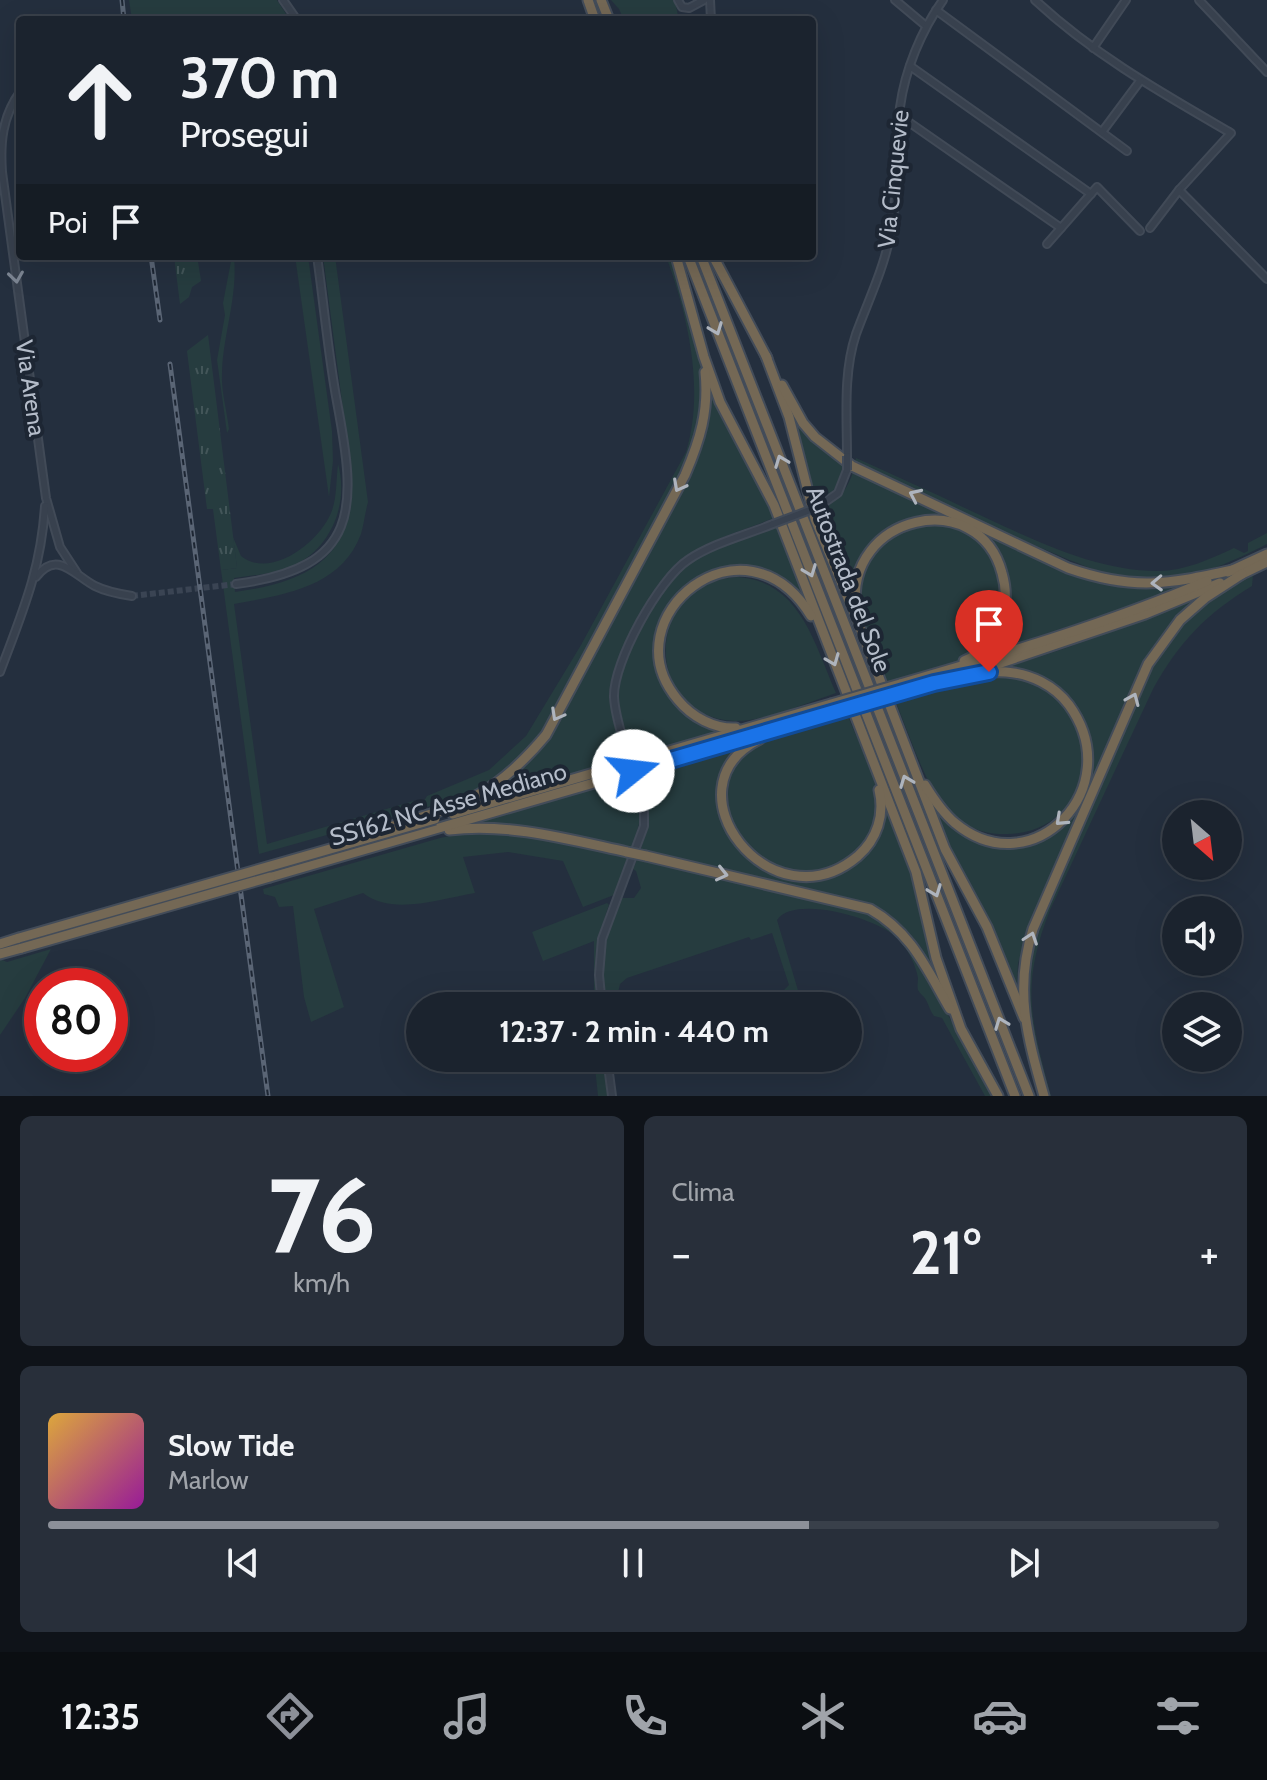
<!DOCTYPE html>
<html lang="it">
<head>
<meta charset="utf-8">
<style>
  :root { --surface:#1b232e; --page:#282f3a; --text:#f1f3f6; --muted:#a0a4aa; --line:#39404a; --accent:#8c9099 }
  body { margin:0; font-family:Cabin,sans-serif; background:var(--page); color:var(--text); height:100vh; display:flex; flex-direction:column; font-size:30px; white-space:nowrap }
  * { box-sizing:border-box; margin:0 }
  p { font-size:26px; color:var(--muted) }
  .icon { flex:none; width:44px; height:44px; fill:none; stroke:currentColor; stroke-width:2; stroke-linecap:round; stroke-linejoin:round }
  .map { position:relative; height:1096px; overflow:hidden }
  .sheet { display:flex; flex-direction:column; gap:20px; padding:20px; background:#0f1319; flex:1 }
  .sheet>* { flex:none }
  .top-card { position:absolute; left:16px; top:16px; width:800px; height:244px; border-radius:8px; box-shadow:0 8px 32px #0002,0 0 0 2px var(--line); background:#1b232e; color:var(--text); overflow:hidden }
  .needle { width:52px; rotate:152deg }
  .fabs { position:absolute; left:1162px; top:800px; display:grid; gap:16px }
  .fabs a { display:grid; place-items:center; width:80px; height:80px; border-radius:50%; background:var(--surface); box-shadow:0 8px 32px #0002,0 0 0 2px var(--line); font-size:40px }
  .speed { position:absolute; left:24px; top:968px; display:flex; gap:16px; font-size:40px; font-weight:700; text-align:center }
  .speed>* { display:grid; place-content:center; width:104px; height:104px; border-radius:50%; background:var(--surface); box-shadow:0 8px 32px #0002,0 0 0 2px var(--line); line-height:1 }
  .speed .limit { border:12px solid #d22; background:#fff; color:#111 }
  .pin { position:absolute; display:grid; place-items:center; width:68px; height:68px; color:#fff; margin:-82px -34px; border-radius:50% 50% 50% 0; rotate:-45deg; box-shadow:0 0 8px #0007 }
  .pin .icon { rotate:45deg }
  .me { position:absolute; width:88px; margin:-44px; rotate:74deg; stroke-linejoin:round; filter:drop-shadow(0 0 6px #0008) }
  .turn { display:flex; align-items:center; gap:28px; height:168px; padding:0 32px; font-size:36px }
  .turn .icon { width:104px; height:104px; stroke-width:2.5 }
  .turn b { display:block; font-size:56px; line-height:68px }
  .then { display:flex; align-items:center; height:76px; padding:0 32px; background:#0003; gap:16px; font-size:30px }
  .big { font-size:60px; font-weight:800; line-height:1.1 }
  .sheet .card { flex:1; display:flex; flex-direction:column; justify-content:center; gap:12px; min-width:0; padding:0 28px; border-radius:12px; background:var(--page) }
  .sheet .dial { align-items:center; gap:0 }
  .dial b { font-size:104px; line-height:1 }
  .song { display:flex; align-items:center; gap:24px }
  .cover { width:96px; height:96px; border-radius:12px; background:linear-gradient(135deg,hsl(40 70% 55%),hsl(300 70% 35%)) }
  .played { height:8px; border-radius:4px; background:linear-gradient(90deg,var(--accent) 65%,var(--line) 65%) }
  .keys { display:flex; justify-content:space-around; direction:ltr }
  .heat { display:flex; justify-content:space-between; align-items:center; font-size:44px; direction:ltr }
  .sheet .tiles { flex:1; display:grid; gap:20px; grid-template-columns:1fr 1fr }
  .card:last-child { grid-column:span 2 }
  .trip { position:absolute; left:406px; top:992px; width:456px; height:80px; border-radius:40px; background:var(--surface); box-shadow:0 8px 32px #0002,0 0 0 2px var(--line); font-weight:800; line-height:80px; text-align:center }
  .menu { display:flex; height:128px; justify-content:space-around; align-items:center; background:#0b0e12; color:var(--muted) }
  .menu .icon { width:56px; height:56px }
  .menu .current { color:var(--accent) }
  .menu b { font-size:36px; color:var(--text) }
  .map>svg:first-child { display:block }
  .green { fill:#263c3f }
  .park { fill:url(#park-tufts) }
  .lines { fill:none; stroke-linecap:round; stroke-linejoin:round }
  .minor-tunnel { stroke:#3a4453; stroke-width:6; stroke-dasharray:6 3; stroke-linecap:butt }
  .minor-casing { stroke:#414a57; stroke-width:10 }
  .highway-casing { stroke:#434c59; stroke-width:13 }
  .minor { stroke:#38414e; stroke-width:6 }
  .highway { stroke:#746855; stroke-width:9 }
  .rail-casing { stroke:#5a6575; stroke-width:5 }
  .rail { stroke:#1d2633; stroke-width:2; stroke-dasharray:6; stroke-linecap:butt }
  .minor-bridge-casing { stroke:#414a57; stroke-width:10; stroke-linecap:butt }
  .highway-bridge-casing { stroke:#434c59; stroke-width:13; stroke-linecap:butt }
  .minor-bridge { stroke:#38414e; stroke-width:6 }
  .highway-bridge { stroke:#746855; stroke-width:9 }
  .oneway { stroke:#7c8592 }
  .oneway2 { stroke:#aeb4bd }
  .route-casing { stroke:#114b97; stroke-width:20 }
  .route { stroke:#1a73e8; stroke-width:14 }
  .labels { text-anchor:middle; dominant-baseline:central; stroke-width:8; stroke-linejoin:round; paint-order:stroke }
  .street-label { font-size:24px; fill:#b4bcc9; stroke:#1d2633 }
</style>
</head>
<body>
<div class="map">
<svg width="1267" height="1096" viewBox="0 0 1267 1096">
  <defs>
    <pattern id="park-tufts" width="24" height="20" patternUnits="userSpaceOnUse" patternTransform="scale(2)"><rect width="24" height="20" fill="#263c3f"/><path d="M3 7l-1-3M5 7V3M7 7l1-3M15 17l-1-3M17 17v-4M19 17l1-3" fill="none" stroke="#435659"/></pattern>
  </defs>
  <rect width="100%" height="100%" fill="#242f3e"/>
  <g class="green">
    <polygon points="129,0 277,0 290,20 132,20"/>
    <polygon points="611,0 675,0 678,16 662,20 624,20 619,9"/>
    <path d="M232,256H234C238,297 223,334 222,373C221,391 227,411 229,429L227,433L217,360L225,315L223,303Z"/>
    <polygon points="295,256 308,256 332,431 333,461 329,497"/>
    <path d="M323,256H335L368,502C365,513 364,524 361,534C341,588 282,595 234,604L267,844L417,800L416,810L259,854L221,570L237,568L233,537L241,556C271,580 319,542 331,513C337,499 336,480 338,464C349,502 332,547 295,565C276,574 254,575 234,578L235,592C308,582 353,559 352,478Z"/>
    <path d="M666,256H674L704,357V397L693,451L548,727C510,774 479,796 419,809L427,796L489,770L526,736L581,645L686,452C705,389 688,316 666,256Z"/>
    <path d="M711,385L774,518C747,529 714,538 689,554C660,573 613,657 611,691C609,714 618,736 624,758L483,800L528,760L544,741L567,706L693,469L708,417Z"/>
    <path d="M795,417L813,440L843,466C839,485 833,497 814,504L793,418Z"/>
    <path d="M856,458C893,475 930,491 967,509C1026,536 1092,571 1158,571C1185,571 1210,559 1234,548L1244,553L1248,551V543L1267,533V544C1234,561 1201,576 1163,580C1117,584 1076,562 1034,545C974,520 915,491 855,463Z"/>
    <path d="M854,470L1066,567L1151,586H1182L1133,605L982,655L1004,626L1008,612L1009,581L995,550L944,517L906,520L884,531L861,557L850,593L816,510C839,500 845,494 854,470Z"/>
    <path d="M935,523C945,525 956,527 965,532C1016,557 1009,626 968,656C946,671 911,676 885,683L861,621L859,582L872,552L896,531Z"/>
    <path d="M778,526L803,593C800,592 796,587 791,583C782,576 768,571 757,569C720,562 672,581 662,620C660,627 661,636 661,644C660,653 657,666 659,675C665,703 690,718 715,727V733L632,756C626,737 618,717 617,697C616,665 661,582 688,564C715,547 748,537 778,526Z"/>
    <path d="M1253,575L1252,586C1206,614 1179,642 1153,689L1050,910C1020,986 1031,1020 1051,1096H1046L1025,1004L1026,967L1036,929L1137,695L1163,647L1181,623L1201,605Z"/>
    <path d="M737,577C800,580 815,645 836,693C806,703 764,722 734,721C642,717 643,583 737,577Z"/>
    <path d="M1196,600L1168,628L1152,649L1027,929L1018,964L1017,988L988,924L955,864L933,807C942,813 950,825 960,832C985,851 1016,841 1045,836L1086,787C1085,758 1092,719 1067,697C1056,687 1019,674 1004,668L1066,648Z"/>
    <path d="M998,676C1105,673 1112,832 1007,834C984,835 961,826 946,809C925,785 909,733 896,703L975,680Z"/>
    <path d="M848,716C859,745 882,782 878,815C867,895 731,893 728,797C728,786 730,771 736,761C752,736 819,724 848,716Z"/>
    <path d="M743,745C736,752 729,759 724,769C718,780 720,792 721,805C727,862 795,898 846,868C869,854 869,826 887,809L917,893L941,985L912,938L889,917L756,878L641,850L647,824L638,777Z"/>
    <polygon points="626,779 629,790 634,790 640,820 633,848 529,827 470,823"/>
    <path d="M497,831L606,850L629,857L614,895L583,907L563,861L508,852L463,857L475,893C439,899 392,916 363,893L314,909L344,1007L311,1022L304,997L293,906L279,907L275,897L264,894L263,889L440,838L470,832Z"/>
    <path d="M638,857L870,913L906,941L994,1096H985L942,1018L934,1016C930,1011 929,1005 926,1000C924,996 920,994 918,990C917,987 918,981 918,978C916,965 907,948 898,939C880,919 795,894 777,920L800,997L783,1001L778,996L789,985L772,933L751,940L749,937L627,978L620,984L615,1006H604C601,958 603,942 620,898H634L641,888L636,871L633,869Z"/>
    <path d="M607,903L609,905C596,940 596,970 598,1006H594V941L543,961L532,932Z"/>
    <polygon points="51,949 25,998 0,1035 0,959 7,962"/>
    <polygon points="594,1058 604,1058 608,1096 598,1096"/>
  </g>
  <g class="park">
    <polygon points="174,256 197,256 201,281 192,287 189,297 180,304"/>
    <polygon points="208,335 237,568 221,570 213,509 207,509 187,351"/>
  </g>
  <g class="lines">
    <polyline class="minor-tunnel" points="132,596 236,584"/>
    <g class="minor-casing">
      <g id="minor">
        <polyline points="283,0 297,20"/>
        <polyline points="678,0 682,7 689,8 704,0"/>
        <polyline points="710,0 711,20"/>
        <polyline points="895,0 926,26"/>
        <path d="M1035,0C1094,55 1162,93 1231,133L1179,190L1267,279"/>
        <polyline points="1199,0 1267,72"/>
        <polyline points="936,10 1127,151"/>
        <polyline points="1093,48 1126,0"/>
        <polyline points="910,66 1091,194"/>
        <path d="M20,92C2,117 0,143 2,172L46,498L60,547L77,573"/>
        <polyline points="900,116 1061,228"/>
        <polyline points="1102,132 1140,81"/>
        <polyline points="1150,228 1179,190"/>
        <polyline points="1047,244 1097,187 1140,231"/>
        <path d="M847,456C847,416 843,373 856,334C868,301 883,271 890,236C899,194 895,150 900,107C905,70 921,31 943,0"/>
        <polyline points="818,507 838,493 847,470"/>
        <path d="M36,577C57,549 74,575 95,586C107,592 119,594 132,596"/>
        <path d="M236,584C361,568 357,508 337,402C328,354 324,305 317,256"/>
        <path d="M0,672C22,613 41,570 45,506"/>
        <path d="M628,757C623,738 615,717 614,697C613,662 659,579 688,560C713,543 746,535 773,524"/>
        <polyline points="602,1006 599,975 602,939 644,826 644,812 634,778"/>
        <polyline points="607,1058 612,1096"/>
      </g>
    </g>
    <g class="highway-casing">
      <g id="highway">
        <polyline points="588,0 595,20"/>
        <polyline points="601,0 609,20"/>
        <polyline points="676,256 704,357 720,402 774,505 916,872 936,958 961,1029 998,1096"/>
        <polyline points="688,256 1015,1096"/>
        <polyline points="701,256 1029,1096"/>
        <polyline points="713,256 767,358"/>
        <polyline points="766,356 789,417 815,519 857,620 945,849 987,927 1024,1018"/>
        <path d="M782,385L803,423L815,437L852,466L1068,568C1134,591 1168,584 1233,570"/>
        <polyline points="1228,572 1267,554"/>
        <polyline points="1238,576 1267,562"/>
        <path d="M856,609C844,514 979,485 1002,573C1006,587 1007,601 1002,615C996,634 984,653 964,661"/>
        <polyline points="986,668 1145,614 1220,583"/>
        <path d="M900,684C1004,654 1107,624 1207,581"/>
        <polyline points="904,693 938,682"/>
        <path d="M736,728C714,729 692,717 678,700C608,617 745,507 811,616"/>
        <path d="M760,739C662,788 772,929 858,856C877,839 885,815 879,790"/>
        <path d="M925,785C933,798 943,813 955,823C1032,887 1129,788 1069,705C1054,685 1031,674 1006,672C983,670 957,679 934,683"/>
        <polyline points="453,814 831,704"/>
        <path d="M380,830C458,805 490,802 546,735L685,475C700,440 709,411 705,372"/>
        <path d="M449,830C510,823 567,839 627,852"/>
        <path d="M646,856L870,909C912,933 926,968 950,1009"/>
        <polyline points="270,877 835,713"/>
        <polyline points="0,944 19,938"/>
        <polyline points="0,954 22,948"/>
        <path d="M1044,1096C1027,1036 1014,989 1033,929L1148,664L1180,620L1205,598L1242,574"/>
      </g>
    </g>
    <use href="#minor" class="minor"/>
    <use href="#highway" class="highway"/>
    <g class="rail-casing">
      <g id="rail">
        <polyline points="122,0 124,20"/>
        <polyline points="151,256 160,320"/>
        <polyline points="170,364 268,1096"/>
      </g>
    </g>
    <use href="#rail" class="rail"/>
    <g class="minor-bridge-casing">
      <g id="minor-bridge">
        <polyline points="847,456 847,470"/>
        <polyline points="773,524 818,507"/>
      </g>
    </g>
    <g class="highway-bridge-casing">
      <g id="highway-bridge">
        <polyline points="831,704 900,684"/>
        <polyline points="835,713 904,693"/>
        <polyline points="627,852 646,856"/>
        <polyline points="19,938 435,819"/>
        <polyline points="22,948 270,877"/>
      </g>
    </g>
    <use href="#minor-bridge" class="minor-bridge"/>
    <use href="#highway-bridge" class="highway-bridge"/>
  </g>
  <defs><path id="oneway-chevron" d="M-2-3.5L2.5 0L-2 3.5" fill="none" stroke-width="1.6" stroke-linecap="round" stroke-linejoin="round" transform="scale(2)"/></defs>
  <use class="oneway" href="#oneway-chevron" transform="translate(16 277) rotate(82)"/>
  <g class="oneway2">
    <use href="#oneway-chevron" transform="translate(716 329) rotate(69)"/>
    <use href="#oneway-chevron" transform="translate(781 461) rotate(-111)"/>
    <use href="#oneway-chevron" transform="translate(679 486) rotate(118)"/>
    <use href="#oneway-chevron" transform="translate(915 495) rotate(-155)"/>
    <use href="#oneway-chevron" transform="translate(810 571) rotate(69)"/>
    <use href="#oneway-chevron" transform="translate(1157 583) rotate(178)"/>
    <use href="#oneway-chevron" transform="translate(833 660) rotate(68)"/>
    <use href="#oneway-chevron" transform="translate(1133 699) rotate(-67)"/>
    <use href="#oneway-chevron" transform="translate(557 715) rotate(119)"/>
    <use href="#oneway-chevron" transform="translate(906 781) rotate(-111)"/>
    <use href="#oneway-chevron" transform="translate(1061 820) rotate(137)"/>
    <use href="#oneway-chevron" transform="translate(722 874) rotate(13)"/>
    <use href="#oneway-chevron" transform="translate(935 891) rotate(69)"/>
    <use href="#oneway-chevron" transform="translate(1031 938) rotate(-71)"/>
    <use href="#oneway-chevron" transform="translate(1001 1023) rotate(-111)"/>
  </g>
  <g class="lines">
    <g class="route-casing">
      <polyline id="route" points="633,771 934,683 989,672"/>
    </g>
    <use href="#route" class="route"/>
  </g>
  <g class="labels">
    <g class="street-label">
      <text transform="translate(893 179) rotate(-84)">Via Cinquevie</text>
      <text transform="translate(31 388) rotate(82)">Via Arena</text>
      <text transform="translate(849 579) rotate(69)">Autostrada del Sole</text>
      <text transform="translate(448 804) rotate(-16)">SS162 NC Asse Mediano</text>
    </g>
  </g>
</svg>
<div class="fabs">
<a><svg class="needle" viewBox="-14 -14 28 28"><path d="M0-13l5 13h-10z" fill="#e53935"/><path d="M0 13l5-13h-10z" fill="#a0a4aa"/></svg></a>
<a><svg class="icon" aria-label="sound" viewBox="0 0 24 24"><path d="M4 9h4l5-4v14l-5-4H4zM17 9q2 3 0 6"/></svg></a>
<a><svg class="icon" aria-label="layers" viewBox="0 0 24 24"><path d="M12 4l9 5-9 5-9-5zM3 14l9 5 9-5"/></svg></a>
</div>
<div class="speed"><div class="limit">80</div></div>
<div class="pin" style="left:989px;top:672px;background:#d93025"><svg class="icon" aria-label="arrive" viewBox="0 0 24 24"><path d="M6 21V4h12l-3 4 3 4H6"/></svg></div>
<svg class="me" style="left:633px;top:771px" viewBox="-20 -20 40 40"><circle r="19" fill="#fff"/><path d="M0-13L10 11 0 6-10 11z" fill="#1a73e8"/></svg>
<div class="trip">12:37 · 2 min · 440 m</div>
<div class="top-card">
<div class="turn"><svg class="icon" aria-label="ahead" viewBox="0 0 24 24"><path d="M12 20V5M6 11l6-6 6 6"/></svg><div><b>370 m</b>Prosegui</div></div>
<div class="then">Poi<svg class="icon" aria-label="arrive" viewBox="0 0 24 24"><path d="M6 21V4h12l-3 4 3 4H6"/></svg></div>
</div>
</div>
<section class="sheet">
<div class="tiles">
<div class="card dial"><b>76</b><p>km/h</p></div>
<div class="card"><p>Clima</p>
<div class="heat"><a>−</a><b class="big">21°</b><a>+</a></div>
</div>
<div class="card">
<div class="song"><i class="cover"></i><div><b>Slow Tide</b><p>Marlow</p></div></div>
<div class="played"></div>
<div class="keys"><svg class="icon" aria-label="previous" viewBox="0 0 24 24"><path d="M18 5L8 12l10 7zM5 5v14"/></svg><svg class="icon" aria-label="pause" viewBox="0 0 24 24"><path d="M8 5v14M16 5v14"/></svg><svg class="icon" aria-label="next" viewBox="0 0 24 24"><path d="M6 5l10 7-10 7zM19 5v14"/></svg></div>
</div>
</div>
</section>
<nav class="menu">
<b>12:35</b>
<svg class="icon current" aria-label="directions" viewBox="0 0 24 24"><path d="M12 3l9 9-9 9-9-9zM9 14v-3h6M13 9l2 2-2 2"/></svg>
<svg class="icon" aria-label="music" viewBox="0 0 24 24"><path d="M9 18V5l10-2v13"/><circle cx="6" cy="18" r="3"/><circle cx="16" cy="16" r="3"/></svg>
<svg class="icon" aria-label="phone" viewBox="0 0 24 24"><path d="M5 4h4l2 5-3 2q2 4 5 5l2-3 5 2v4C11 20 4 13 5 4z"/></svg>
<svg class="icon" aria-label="climate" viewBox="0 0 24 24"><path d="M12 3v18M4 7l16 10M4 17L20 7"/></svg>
<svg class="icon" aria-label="car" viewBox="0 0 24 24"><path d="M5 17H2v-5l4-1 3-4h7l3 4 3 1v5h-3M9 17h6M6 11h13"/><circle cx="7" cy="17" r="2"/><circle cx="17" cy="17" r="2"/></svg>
<svg class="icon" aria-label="filters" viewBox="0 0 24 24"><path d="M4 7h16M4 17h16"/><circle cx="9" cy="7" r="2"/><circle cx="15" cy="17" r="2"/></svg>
</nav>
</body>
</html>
